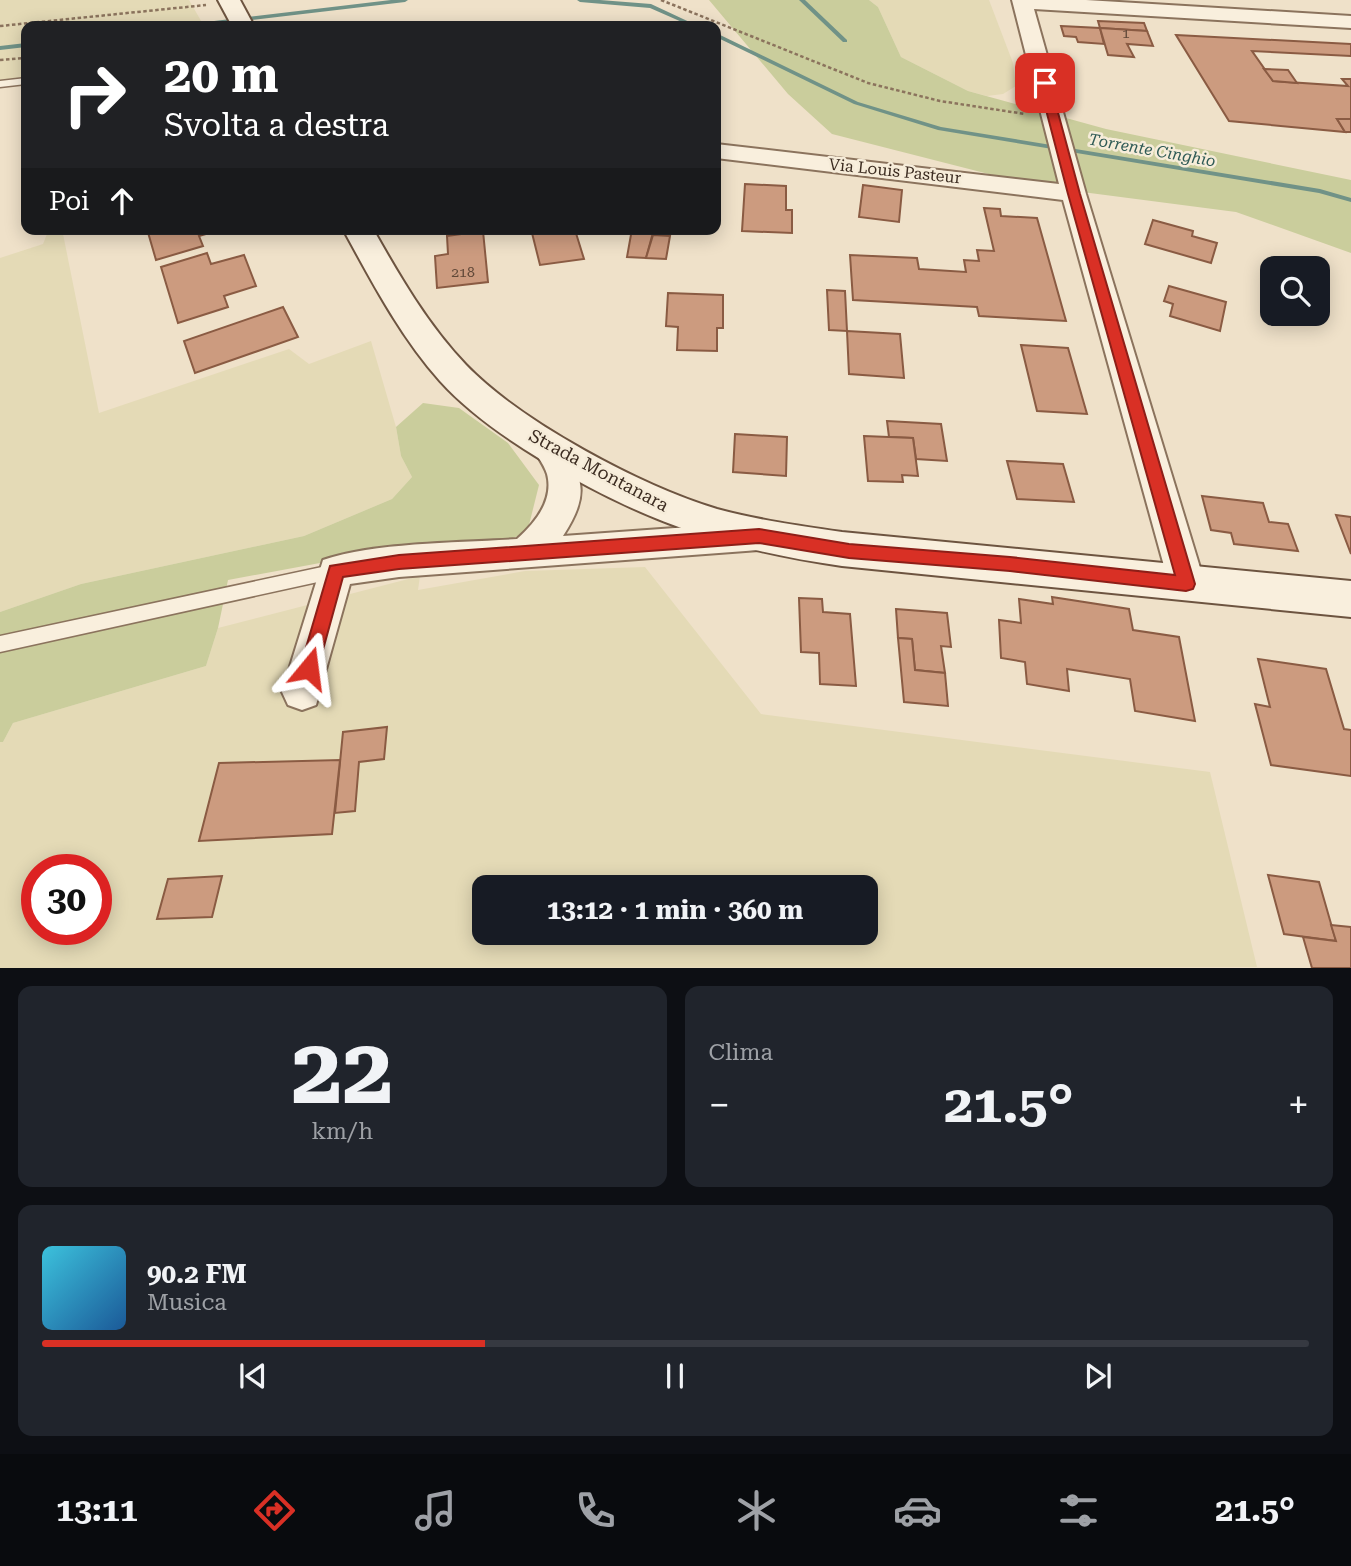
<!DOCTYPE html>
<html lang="it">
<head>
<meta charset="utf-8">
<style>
  :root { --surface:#171b24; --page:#20242c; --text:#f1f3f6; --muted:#9ea1a6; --line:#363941; --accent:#d93025 }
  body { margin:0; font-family:"Roboto Serif",serif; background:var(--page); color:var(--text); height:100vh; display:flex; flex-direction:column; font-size:26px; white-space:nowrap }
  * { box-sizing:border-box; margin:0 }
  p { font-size:23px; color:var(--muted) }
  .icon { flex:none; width:38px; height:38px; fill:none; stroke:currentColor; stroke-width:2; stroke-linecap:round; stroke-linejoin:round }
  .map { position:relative; height:968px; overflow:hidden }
  .side { display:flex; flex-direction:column; gap:18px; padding:18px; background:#0d0f14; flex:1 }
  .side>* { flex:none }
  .banner { position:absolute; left:21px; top:21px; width:700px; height:214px; border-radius:14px; box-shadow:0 4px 18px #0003; background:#202124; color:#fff; overflow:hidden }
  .tools { position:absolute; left:1260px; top:256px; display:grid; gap:14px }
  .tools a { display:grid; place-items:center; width:70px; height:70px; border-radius:14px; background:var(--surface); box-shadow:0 4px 18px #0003; font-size:35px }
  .speed { position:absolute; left:21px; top:854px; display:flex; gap:14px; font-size:35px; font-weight:700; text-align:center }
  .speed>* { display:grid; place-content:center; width:91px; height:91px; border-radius:50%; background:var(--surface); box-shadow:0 4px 18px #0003; line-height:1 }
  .speed .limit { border:10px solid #d22; background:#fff; color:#111 }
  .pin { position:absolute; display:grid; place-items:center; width:60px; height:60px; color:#fff; margin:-30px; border-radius:14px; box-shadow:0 4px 10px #0006 }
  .me { position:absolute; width:77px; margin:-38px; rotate:16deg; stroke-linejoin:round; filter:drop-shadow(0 0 5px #0008) }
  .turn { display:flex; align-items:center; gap:24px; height:147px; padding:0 28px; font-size:32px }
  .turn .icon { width:91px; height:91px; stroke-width:2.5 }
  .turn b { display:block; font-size:49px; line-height:60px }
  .then { display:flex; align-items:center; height:66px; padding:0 28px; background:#0003; gap:14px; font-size:26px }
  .big { font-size:52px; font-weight:700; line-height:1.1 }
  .side .tile { flex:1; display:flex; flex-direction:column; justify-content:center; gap:10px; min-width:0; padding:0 24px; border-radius:14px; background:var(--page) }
  .side .dial { align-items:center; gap:0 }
  .dial b { font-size:91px; line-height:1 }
  .song { display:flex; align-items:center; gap:21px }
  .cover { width:84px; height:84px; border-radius:10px; background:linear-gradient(135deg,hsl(190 70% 55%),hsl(210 70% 35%)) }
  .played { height:7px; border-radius:4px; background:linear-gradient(90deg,var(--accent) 35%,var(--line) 35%) }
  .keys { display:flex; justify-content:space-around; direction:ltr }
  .heat { display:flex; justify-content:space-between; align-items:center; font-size:38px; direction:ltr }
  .side .tiles { flex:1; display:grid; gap:18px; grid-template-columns:1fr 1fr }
  .tile:last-child { grid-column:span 2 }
  .trip { position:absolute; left:472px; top:875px; width:406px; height:70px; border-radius:14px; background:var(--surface); box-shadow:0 4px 18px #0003; font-weight:700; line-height:70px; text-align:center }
  .tab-bar { display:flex; height:112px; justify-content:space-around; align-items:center; background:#090b0e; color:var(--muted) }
  .tab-bar .icon { width:49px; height:49px }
  .tab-bar .current { color:var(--accent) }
  .tab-bar b { font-size:32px; color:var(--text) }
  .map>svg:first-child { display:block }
  .farmland { fill:#e4dab6; fill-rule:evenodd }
  .green { fill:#cacd9c }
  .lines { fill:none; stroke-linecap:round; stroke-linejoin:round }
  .stream { fill:#709287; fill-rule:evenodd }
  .building { fill:#cc9b7f; stroke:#8a5b43; stroke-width:2 }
  .service-casing { stroke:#8b735d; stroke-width:3 }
  .minor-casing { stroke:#8b735d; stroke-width:4 }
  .secondary-casing { stroke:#6d5440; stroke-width:4 }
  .path { stroke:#8b735d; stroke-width:2.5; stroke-dasharray:3.5 2.5; stroke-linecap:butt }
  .service { fill:#f9efdd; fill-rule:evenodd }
  .minor { fill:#f9efdd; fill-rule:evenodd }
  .secondary { fill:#f9efdd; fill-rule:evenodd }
  .route { fill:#d93025; stroke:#8d1f18; stroke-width:2 }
  .labels { text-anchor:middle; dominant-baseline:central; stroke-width:5; stroke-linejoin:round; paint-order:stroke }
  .number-label { font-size:14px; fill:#604838 }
  .far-water-label { font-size:16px; font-style:italic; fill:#305b56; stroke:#f6ecd9 }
  .far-street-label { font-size:16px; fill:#3c2c21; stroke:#f6ecd9 }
  .street-label { font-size:18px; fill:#3c2c21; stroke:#f6ecd9 }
</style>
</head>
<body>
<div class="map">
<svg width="1351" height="968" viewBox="0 0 1351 968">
  <rect width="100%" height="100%" fill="#efe1c9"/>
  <g class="farmland">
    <polygon points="0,0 189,0 204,26 26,26 26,78 0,81"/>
    <polygon points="869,0 989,0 1013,63 1016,86 1003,94 987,96 968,91 901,57 878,7"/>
    <polygon points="49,229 62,229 99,413 289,349 309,364 371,341 396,427 401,456 412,477 392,499 304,536 81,584 0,612 0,258 43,244"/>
    <path d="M645,567L761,714L1210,772L1257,967L0,968V742H3L13,723L206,666L218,628L420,576L418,590L525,571ZM37,870H96V929H37ZM485,887H866V933H485Z"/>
  </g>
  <g class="green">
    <polygon points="709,0 869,0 878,7 901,57 968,91 1106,129 1351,180 1351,253 1236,212 1036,186 832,134 788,94"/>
    <polygon points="423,403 459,408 508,443 539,485 527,533 489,546 413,551 320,563 228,580 218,628 206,666 13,723 3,742 0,742 0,612 81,584 304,536 392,499 412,477 401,456 396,427"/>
  </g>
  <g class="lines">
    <g class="stream">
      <polygon points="391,0 408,0 405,2 201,26 186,26 189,24"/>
      <polygon points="577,0 600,0 651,4 698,26 691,26 650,8 580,2"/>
      <polygon points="799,0 805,0 847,40 847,42 843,42"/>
      <polygon points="716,33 858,102 941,127 1320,189 1351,198 1351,202 1319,193 938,130 854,104 716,37"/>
      <polygon points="26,43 26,47 0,50 0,46"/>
    </g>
  </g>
  <g class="building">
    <polygon points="1098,21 1144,23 1147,31 1100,28"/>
    <polygon points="1061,26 1100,28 1104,44 1078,42 1076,37 1064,36"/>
    <polygon points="1100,28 1147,31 1153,46 1127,44 1134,57 1108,55"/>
    <polygon points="1176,35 1351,44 1351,56 1252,51 1273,81 1348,86 1342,79 1351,79 1351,119 1337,119 1345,132 1229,121"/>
    <polygon points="1264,69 1288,70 1297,83 1273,81"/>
    <polygon points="1337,119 1351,119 1351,132 1345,132"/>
    <polygon points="745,184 786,186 786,210 792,210 792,233 742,231"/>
    <polygon points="863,185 902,190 899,222 859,217"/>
    <polygon points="984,208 1000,209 1001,216 1037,218 1066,321 979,316 977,307 853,300 850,255 917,258 919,269 966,272 964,260 979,261 977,250 994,251"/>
    <polygon points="1153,220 1193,231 1192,236 1217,243 1211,263 1145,244"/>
    <polygon points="147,229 223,229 199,236 203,246 156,260"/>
    <polygon points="447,229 483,229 483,231 447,236"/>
    <polygon points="531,229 578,229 575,230 584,259 540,265"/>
    <polygon points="632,229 654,229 646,258 627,257"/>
    <polygon points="483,231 488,282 437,288 435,256 448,254 447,236"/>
    <polygon points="653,235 670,236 666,259 646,258"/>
    <polygon points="207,253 211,264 244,255 256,286 224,296 228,307 178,323 161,267"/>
    <polygon points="1169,286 1226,302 1220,331 1170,316 1173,304 1164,301"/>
    <polygon points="827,290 845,291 847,331 829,330"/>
    <polygon points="668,293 723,295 723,328 717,328 717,351 677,350 678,327 666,326"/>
    <polygon points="283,307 298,337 195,373 184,341"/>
    <polygon points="847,331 900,334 904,378 849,374"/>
    <polygon points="1021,345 1068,348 1087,414 1037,411"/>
    <polygon points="887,421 941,424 947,461 916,459 913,438 889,437"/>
    <polygon points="735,434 787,437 786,476 733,472"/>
    <polygon points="864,436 913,438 918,476 902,475 903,482 868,481"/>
    <polygon points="1007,461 1063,464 1074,502 1017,499"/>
    <polygon points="1202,496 1263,503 1269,522 1288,524 1298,551 1234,544 1231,533 1211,530"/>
    <polygon points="1336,515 1351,517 1351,554"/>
    <polygon points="1052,597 1129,609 1133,630 1179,637 1195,721 1135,711 1130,679 1067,669 1069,691 1027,684 1025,662 1001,658 999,620 1021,623 1019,599 1053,604"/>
    <polygon points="799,598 822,599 823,612 850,614 856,686 820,684 819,653 801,652"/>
    <polygon points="896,609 947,613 951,647 941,646 945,673 915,670 912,639 898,638"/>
    <polygon points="898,638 912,639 915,670 945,673 948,706 904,702"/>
    <polygon points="1258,659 1326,669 1344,729 1351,730 1351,776 1271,765 1255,704 1270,707"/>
    <polygon points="387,727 384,759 359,762 355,811 335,813 343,732"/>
    <polygon points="340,760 332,834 199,841 219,763"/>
    <polygon points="1268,875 1319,882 1336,941 1284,934"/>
    <polygon points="222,876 212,917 157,919 168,879"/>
    <polygon points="1331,925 1351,927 1351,968 1312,968 1303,937 1336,941"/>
  </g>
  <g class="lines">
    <g class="service-casing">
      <g id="service">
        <polygon points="26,78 26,84 0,87 0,81"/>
        <polygon points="336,564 342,566 344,571 342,576 336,578 0,652 0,636"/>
      </g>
    </g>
    <g class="minor-casing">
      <g id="minor">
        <polygon points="1012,0 1086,0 1351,16 1351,28 1034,9 1086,194 1205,584 1200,595 1187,599 1174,595 1169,584 1063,200 716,158 716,144 1059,184"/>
        <path d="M546,432L557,435C582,477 592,491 563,536L759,522L771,526L776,536L771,546L759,550L399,577L350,584L316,705L302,710L288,705L282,692L323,560C376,542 460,543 517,539C535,523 554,500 547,474C544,464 535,453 530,444L535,435Z"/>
      </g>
    </g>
    <g class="secondary-casing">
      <g id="secondary">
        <polygon points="218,0 240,0 254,26 232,26"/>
        <path d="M343,229H373C400,277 428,325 466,365C521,422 641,486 717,509C758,520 800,526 842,532L1351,581V617L842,566C724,549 642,521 540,459C504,437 468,412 440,381C400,336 372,282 343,229Z"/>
      </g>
    </g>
    <g class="path">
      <polyline points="661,0 868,83 940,101 1025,114"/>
      <polyline points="0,26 206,5"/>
      <polyline points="0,60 26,58"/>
    </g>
    <use href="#service" class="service"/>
    <use href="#minor" class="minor"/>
    <use href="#secondary" class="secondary"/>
  </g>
  <polygon class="route" points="1045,79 1050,83 1080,194 1195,584 1193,589 1186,591 1010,571 849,558 759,543 399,569 343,577 318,668 315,674 309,677 302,674 300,668 330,566 399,555 759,529 849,544 1010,557 1175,575 1068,194 1039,83"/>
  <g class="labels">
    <g class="number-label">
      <text x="1126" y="33">1</text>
      <text x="463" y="272">218</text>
    </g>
    <g class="far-water-label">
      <text transform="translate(1152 150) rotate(10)">Torrente Cinghio</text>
    </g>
    <g class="far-street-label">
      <text transform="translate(895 171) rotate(6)">Via Louis Pasteur</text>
    </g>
    <g class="street-label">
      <text transform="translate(599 470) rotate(28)">Strada Montanara</text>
    </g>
  </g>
</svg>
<div class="tools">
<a><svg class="icon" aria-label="search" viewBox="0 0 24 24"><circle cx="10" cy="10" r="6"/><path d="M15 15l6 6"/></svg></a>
</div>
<div class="speed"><div class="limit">30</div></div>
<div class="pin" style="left:1045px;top:83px;background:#d93025"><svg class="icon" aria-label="arrive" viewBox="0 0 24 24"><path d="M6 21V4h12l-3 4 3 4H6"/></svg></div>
<svg class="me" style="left:309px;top:668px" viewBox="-20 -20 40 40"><path d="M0-17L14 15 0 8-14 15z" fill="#d93025" stroke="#fff" stroke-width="4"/></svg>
<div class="trip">13:12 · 1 min · 360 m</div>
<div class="banner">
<div class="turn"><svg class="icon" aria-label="right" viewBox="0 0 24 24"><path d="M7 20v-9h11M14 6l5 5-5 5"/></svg><div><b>20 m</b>Svolta a destra</div></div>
<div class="then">Poi<svg class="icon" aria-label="ahead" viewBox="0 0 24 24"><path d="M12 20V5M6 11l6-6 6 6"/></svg></div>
</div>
</div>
<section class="side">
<div class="tiles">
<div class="tile dial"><b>22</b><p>km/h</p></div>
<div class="tile"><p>Clima</p>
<div class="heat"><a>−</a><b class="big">21.5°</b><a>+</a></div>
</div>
<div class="tile">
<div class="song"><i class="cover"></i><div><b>90.2 FM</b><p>Musica</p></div></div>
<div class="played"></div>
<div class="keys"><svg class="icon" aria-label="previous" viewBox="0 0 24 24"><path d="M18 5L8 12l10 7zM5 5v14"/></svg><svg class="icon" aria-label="pause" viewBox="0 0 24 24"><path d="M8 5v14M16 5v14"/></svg><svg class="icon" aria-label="next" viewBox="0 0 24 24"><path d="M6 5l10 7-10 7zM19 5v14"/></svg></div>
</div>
</div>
</section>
<nav class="tab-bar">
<b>13:11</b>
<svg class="icon current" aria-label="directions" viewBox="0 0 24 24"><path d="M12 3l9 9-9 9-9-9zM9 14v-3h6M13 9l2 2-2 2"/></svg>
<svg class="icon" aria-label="music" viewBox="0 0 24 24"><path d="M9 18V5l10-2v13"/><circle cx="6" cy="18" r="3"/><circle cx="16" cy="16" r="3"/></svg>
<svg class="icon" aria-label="phone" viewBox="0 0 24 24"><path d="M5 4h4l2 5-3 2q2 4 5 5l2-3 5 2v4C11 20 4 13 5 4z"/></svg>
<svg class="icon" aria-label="climate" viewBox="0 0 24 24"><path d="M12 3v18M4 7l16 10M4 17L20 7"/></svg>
<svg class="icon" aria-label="car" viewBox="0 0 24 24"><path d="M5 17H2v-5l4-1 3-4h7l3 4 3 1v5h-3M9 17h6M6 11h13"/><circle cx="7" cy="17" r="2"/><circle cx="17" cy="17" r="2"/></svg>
<svg class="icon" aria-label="filters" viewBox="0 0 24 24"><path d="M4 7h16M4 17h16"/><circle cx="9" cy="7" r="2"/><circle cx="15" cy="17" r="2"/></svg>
<b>21.5°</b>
</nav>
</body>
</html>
